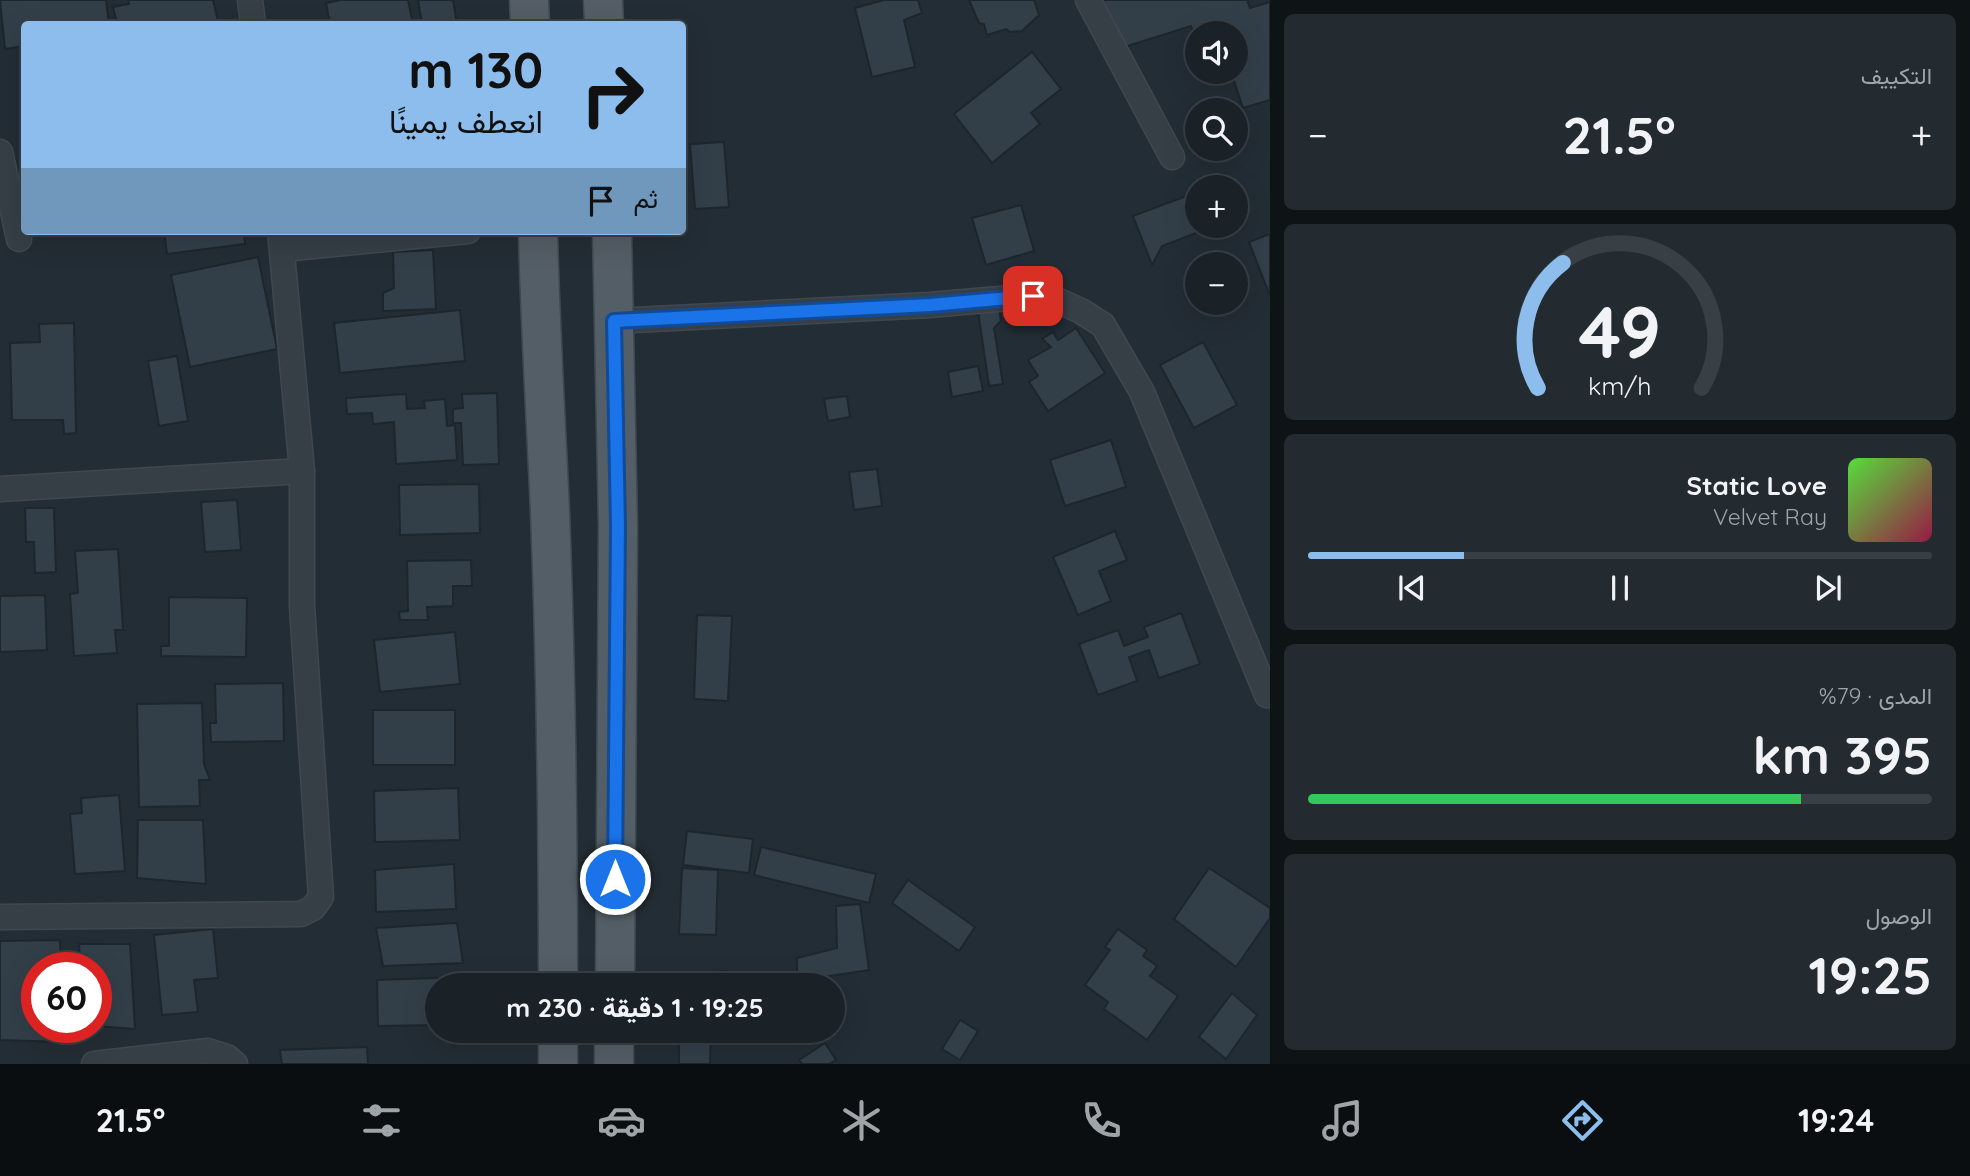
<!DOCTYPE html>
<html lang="ar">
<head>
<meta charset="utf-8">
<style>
  :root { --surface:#1a2228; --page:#232a30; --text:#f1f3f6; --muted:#9fa4a8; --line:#383f45; --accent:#8cbdec }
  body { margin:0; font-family:Quicksand,Vazirmatn,sans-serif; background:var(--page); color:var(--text); direction:rtl; height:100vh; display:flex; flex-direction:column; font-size:26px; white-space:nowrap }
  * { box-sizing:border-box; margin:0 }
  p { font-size:23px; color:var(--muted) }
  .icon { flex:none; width:38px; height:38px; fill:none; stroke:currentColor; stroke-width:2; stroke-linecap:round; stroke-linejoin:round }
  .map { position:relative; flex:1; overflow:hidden; direction:ltr }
  .sheet { display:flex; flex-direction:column; gap:14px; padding:14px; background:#0e1316; width:700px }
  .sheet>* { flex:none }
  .hud { position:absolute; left:21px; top:21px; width:665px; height:214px; border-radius:7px; box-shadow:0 7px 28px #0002,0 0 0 2px var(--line); direction:rtl; background:#8cbdec; color:#111; overflow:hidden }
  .buttons { position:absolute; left:1185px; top:21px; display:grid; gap:14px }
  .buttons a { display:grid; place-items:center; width:63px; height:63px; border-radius:50%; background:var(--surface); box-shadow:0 7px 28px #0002,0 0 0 2px var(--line); font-size:35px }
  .speed { position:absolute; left:21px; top:952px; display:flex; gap:14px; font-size:35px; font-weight:700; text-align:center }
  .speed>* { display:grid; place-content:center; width:91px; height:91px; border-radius:50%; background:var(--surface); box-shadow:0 7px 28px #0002,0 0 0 2px var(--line); line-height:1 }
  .speed .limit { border:10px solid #d22; background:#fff; color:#111 }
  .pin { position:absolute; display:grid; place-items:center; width:60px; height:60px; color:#fff; margin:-30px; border-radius:14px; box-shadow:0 4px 10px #0006 }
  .me { position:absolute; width:77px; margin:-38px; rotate:0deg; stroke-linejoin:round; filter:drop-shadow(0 0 5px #0008) }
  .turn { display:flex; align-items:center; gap:24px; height:147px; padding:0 28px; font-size:32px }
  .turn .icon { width:91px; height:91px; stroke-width:2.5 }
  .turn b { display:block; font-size:49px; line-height:60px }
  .then { display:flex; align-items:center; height:66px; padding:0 28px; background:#0003; gap:14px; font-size:26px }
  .big { font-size:52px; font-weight:800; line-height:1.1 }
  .sheet .card { flex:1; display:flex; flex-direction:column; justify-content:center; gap:10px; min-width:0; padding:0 24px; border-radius:10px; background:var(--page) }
  .sheet .dial { align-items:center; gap:0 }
  .dial svg { height:182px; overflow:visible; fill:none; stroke:var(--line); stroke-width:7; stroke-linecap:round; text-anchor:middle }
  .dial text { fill:var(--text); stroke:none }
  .song { display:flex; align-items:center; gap:21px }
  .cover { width:84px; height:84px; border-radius:10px; background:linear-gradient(135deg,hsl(110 70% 55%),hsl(340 70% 35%)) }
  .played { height:7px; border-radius:4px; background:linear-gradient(90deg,var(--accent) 25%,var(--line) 25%) }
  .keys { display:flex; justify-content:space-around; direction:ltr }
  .heat { display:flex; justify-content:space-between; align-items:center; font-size:38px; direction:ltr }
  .charge { height:10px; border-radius:5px; background:linear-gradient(90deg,#34c759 79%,var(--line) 0) }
  .trip { position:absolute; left:425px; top:973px; width:420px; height:70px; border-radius:35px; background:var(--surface); box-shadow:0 7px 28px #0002,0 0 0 2px var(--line); font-weight:800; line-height:70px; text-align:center; direction:rtl }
  .tab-bar { display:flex; height:112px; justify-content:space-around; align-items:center; background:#0a0e10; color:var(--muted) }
  .tab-bar .icon { width:49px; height:49px }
  .tab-bar .selected { color:var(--accent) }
  .tab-bar b { font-size:32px; color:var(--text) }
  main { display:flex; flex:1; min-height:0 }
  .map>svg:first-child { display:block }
  .building { fill:#323f49; stroke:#1d262d; stroke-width:2 }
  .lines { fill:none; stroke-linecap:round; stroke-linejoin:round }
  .street-casing { stroke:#3f4850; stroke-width:27 }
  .primary-casing { stroke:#3f4850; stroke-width:41 }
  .street { stroke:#363f46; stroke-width:24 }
  .primary { stroke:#545e66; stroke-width:38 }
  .route-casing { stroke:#114b97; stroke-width:18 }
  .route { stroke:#1a73e8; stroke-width:12 }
</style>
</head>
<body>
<main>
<section class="sheet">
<div class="card"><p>التكييف</p>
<div class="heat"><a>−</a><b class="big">21.5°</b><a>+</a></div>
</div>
<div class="card dial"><svg viewBox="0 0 100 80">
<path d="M14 69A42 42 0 1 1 86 69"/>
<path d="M14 69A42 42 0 0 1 25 14" stroke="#8cbdec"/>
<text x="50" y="56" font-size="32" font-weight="700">49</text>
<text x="50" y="72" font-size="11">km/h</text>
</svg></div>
<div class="card">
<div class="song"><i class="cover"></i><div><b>Static Love</b><p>Velvet Ray</p></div></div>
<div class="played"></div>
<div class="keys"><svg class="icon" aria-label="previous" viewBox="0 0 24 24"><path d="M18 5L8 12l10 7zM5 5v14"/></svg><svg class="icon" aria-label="pause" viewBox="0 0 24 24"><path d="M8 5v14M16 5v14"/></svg><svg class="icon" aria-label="next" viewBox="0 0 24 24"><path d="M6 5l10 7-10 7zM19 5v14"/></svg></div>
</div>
<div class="card"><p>المدى · 79%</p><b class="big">395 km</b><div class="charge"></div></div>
<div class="card"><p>الوصول</p><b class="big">19:25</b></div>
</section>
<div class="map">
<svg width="1270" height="1064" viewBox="0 0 1270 1064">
  <rect width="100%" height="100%" fill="#232d35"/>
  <g class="building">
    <polygon points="0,0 106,0 109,24 24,24 24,46 5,49"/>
    <polygon points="128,0 213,0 218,21 199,24 117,24 113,7 129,4"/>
    <polygon points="341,0 408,0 413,24 330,24 326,3"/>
    <polygon points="418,0 453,0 457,24 422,24"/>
    <polygon points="884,0 918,0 922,13 904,20 915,67 872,77 855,8"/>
    <polygon points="969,0 1034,0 1039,15 1022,31 1010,32 1006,29 987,35 984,24 979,23"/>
    <polygon points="1102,0 1247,0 1250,8 1270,2 1270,100 1243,108 1231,72 1236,72 1236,33 1197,33 1197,45 1191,26 1118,49"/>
    <polygon points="1032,52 1061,89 1031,113 1040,124 992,163 954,114"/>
    <polygon points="724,142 729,207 695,209 690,144"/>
    <polygon points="1197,192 1197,226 1214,226 1162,246 1152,265 1133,216"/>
    <polygon points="1021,205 1034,251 986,265 972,218"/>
    <polygon points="164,231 244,231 245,244 167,254"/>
    <polygon points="1270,234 1270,296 1249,242"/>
    <polygon points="433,250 436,309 383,311 383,293 394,288 393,252"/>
    <polygon points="258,257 277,349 190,367 171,275"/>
    <polygon points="999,307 1001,321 994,328 1003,384 989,386 978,311"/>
    <polygon points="460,310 465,361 340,373 334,323"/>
    <polygon points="74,323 76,433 64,434 63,420 12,420 10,343 40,342 39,324"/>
    <polygon points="1076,328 1105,373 1048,411 1029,382 1038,376 1028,360 1051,347 1042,339 1053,332 1058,340"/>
    <polygon points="1203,342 1237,405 1194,428 1160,365"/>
    <polygon points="177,356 188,421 159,426 148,361"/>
    <polygon points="978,366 983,391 952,397 948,372"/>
    <polygon points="497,393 499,464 463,465 461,423 453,423 453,409 463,408 462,394"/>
    <polygon points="406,394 407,409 425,408 424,401 445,399 447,426 455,425 457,460 396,464 394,422 373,424 372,413 347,414 346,398"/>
    <polygon points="847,396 850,417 828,421 824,399"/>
    <polygon points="1111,440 1126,487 1065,506 1050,460"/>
    <polygon points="877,469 882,506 854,510 849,472"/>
    <polygon points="479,484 480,533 400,535 399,485"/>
    <polygon points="237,500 241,550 205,552 201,502"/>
    <polygon points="25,508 54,508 56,572 35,573 34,542 26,542"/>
    <polygon points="1115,531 1127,560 1099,571 1111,601 1078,615 1053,557"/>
    <polygon points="118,549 123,630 115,630 117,653 74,656 70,594 78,593 75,551"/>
    <polygon points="471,560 472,586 453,586 453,606 427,607 428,620 400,620 399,612 408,611 407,561"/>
    <polygon points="45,595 47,650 0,652 0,596"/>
    <polygon points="169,597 247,598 246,657 161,656 161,646 169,646"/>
    <polygon points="1181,613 1200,664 1159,678 1149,650 1129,657 1137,681 1098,695 1079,644 1118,630 1124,646 1148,637 1144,627"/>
    <polygon points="697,615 732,616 728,701 694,699"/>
    <polygon points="455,632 460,684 380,692 374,640"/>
    <polygon points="283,683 284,741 211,742 210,723 216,723 215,684"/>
    <polygon points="202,703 204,764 210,780 199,780 200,806 139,807 137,704"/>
    <rect x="373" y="710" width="82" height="55"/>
    <polygon points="458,788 460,840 375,842 374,791"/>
    <polygon points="119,795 125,871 75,874 70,814 82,813 81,798"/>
    <polygon points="138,820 203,820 206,884 137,878"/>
    <polygon points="687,831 753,839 749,873 683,865"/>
    <polygon points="761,847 876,874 869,903 754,875"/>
    <polygon points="454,864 456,909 376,912 375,870"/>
    <polygon points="682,868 718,870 716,935 679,934"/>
    <polygon points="1209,868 1270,908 1270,918 1236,967 1174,919"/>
    <polygon points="908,880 975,927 959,951 892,903"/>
    <polygon points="860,904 869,970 797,981 797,958 837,948 836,906"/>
    <polygon points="457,923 463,963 383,966 376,928"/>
    <polygon points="213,929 218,978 194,980 198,1012 162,1015 154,935"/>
    <polygon points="1118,929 1147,950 1143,956 1157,966 1150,976 1178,996 1147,1040 1104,1009 1108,1002 1085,985 1110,950 1105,947"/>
    <polygon points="60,940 61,968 37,968 37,1027 64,1027 65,1042 0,1040 0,941"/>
    <polygon points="79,944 130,944 135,1029 96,1026 96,968 80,968"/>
    <polygon points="726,971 727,985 680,985 680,975"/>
    <polygon points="464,977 464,985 438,985 438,1025 378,1026 377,980"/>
    <polygon points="1232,993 1257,1015 1226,1059 1199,1037"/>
    <polygon points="960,1020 978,1031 960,1060 942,1049"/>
    <polygon points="679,1031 711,1031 710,1064 679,1064"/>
    <polygon points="825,1043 836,1060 829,1064 802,1064 799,1060"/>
    <polygon points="367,1047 368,1064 282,1064 280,1050"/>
  </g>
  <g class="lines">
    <g class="street-casing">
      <g id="street">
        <polyline points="250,0 253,24"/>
        <polyline points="1088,0 1172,157"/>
        <polyline points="0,152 19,239"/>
        <polyline points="283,249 468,231"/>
        <polyline points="614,321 930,305 1033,296 1061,302 1081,311 1103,325 1142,392 1267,695"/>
        <polyline points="0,489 302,471"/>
        <polyline points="0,917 301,914 313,908 321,897 302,606 302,471 280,231"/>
        <polyline points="94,1064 208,1051 227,1057 235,1064"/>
      </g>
    </g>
    <g class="primary-casing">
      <g id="primary">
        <polyline points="529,0 530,24"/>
        <polyline points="603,0 604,24"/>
        <path d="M538,231C540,325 546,419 550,512C556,670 558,828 558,985"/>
        <polyline points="612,231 618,526 615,985"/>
        <polyline points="558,1031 558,1064"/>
        <polyline points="614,1064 614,1031"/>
      </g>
    </g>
    <use href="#street" class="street"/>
    <use href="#primary" class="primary"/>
  </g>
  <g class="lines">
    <g class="route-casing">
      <polyline id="route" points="615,879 618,526 614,321 930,305 1033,296"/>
    </g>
    <use href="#route" class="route"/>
  </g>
</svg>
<div class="buttons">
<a><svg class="icon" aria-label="sound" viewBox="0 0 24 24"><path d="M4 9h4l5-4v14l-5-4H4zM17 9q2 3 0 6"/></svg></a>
<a><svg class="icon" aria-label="search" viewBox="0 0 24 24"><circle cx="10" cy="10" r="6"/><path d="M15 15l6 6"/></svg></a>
<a>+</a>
<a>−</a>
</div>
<div class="speed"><div class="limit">60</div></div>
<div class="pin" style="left:1033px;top:296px;background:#d93025"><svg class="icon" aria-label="arrive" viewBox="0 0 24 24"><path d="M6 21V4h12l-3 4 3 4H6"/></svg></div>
<svg class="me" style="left:615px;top:879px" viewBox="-20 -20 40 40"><circle r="17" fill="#1a73e8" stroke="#fff" stroke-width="3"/><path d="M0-11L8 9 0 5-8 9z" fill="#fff"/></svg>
<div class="trip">19:25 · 1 دقيقة · 230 m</div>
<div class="hud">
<div class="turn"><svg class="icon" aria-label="right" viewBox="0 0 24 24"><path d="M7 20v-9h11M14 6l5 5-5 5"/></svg><div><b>130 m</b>انعطف يمينًا</div></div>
<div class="then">ثم<svg class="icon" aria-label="arrive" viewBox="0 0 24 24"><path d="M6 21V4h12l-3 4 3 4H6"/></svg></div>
</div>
</div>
</main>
<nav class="tab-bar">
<b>19:24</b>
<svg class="icon selected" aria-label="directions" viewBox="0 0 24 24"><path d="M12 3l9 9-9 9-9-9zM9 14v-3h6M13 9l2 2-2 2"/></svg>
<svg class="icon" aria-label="music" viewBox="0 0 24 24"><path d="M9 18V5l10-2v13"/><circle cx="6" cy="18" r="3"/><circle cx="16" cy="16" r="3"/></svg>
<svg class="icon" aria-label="phone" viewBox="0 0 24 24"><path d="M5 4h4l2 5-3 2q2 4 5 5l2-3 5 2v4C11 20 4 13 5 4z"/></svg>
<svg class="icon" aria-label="climate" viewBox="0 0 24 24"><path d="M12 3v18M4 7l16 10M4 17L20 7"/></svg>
<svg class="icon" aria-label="car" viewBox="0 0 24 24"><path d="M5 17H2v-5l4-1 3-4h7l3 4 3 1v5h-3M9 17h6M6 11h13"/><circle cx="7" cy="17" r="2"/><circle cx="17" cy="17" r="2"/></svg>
<svg class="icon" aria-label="filters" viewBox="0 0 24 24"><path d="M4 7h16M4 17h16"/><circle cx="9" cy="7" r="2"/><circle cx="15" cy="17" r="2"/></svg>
<b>21.5°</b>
</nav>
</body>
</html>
